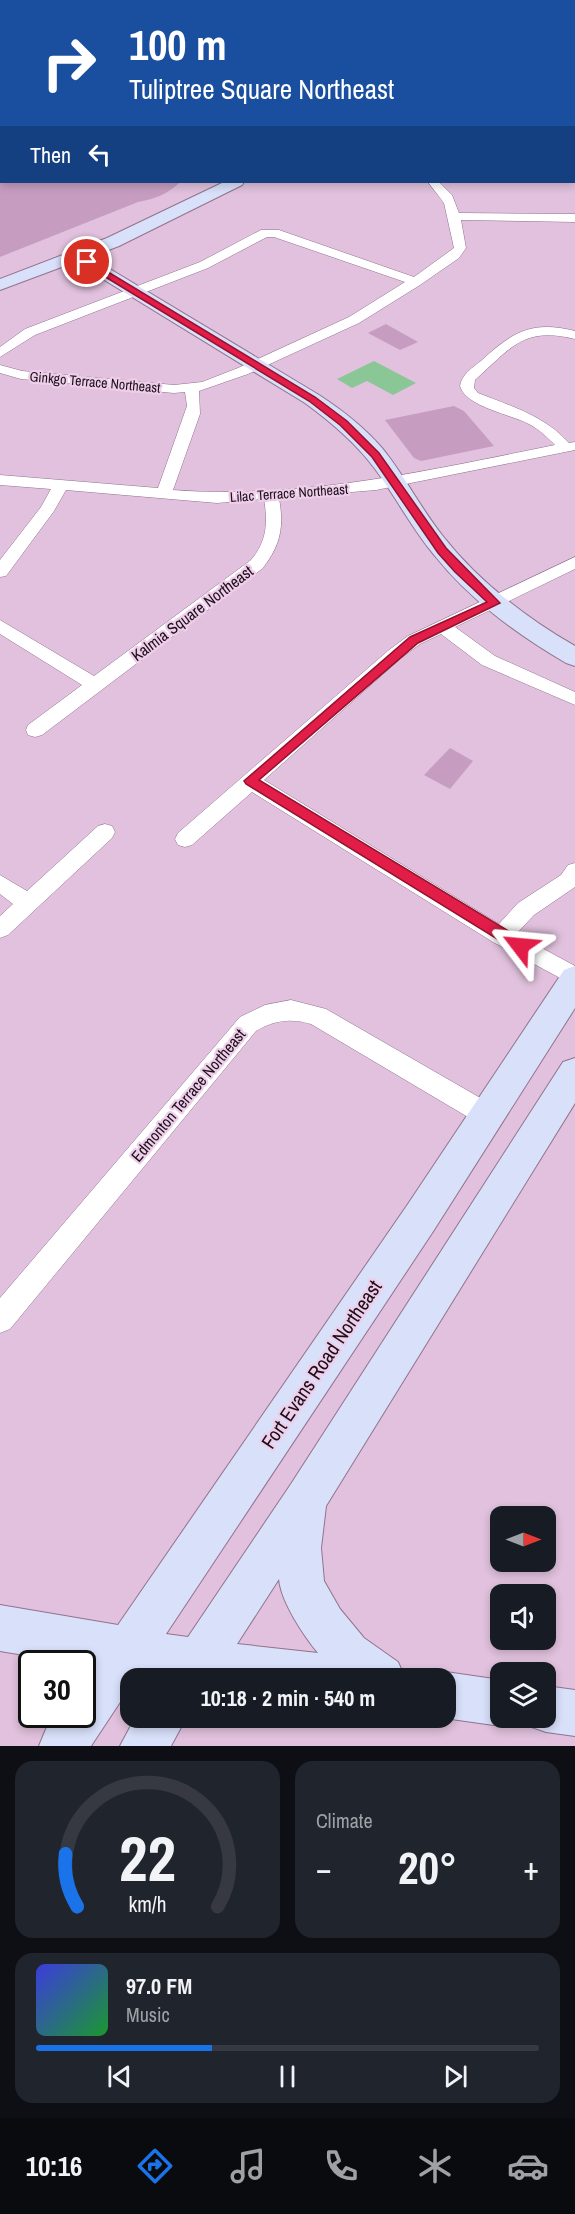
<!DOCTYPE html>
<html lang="en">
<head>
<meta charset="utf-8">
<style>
  :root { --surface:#171b24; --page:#20242c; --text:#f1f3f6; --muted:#9ea1a6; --line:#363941; --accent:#1a73e8 }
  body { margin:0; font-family:"Archivo Narrow",sans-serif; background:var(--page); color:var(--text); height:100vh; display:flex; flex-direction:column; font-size:22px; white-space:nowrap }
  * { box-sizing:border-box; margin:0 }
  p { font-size:20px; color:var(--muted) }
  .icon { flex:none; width:33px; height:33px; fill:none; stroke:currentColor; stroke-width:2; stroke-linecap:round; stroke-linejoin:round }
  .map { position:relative; height:1746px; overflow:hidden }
  .sheet { display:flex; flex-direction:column; gap:15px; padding:15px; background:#0d0f14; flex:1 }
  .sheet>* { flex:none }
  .banner { position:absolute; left:0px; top:0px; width:576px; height:183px; box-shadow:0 3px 9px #0003; background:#1a4fa0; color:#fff; overflow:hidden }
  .needle { width:39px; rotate:90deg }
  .tools { position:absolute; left:490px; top:1506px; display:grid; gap:12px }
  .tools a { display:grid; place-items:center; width:66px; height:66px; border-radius:12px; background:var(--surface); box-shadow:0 3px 9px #0003; font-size:30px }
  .speed { position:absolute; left:18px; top:1650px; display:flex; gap:12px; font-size:30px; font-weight:700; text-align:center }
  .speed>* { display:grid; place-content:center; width:78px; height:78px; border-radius:50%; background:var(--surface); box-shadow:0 3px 9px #0003; line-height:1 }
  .speed .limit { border:3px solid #111; border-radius:9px; background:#fff; color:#111 }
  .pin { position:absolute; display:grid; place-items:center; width:51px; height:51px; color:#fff; margin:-26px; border:3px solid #fff; border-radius:50%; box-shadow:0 2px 6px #0007 }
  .me { position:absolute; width:66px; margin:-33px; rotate:299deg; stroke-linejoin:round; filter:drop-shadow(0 0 4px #0008) }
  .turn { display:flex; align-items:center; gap:21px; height:126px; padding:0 30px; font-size:27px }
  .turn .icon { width:78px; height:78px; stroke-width:2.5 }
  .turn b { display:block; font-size:42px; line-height:51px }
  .then { display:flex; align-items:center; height:57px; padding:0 30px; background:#0003; gap:12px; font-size:22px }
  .big { font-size:45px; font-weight:700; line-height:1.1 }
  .sheet .widget { flex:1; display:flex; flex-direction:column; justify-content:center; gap:9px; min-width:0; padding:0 21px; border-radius:18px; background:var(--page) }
  .sheet .dial { align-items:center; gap:0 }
  .dial svg { height:156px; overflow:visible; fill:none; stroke:var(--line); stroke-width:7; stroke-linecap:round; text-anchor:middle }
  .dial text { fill:var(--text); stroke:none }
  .song { display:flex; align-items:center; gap:18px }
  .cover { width:72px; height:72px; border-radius:9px; background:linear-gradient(135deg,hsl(240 70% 55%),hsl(130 70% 35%)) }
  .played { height:6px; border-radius:3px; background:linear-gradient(90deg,var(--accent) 35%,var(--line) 35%) }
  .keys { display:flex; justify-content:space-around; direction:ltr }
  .heat { display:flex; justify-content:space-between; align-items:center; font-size:33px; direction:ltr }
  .sheet .tiles { flex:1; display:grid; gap:15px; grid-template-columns:1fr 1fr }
  .widget:last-child { grid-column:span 2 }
  .trip { position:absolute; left:120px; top:1668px; width:336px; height:60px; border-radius:18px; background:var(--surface); box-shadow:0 3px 9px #0003; font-weight:700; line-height:60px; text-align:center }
  .dock { display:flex; height:96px; justify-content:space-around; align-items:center; background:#090b0e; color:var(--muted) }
  .dock .icon { width:42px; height:42px }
  .dock .selected { color:var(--accent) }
  .dock b { font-size:27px; color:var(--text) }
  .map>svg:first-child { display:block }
  .green { fill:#c69dc1 }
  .water { fill:#8bc697 }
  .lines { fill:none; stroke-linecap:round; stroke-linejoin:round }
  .stream { stroke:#8bc697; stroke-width:3 }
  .street-casing { stroke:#91738d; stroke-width:1 }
  .secondary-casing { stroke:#91738d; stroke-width:2 }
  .street { fill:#fff; fill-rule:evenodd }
  .secondary { fill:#d8e0fa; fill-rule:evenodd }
  .route { fill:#e11d48; stroke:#92132f; stroke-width:1.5 }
  .labels { text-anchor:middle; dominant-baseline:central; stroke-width:4.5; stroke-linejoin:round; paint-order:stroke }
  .far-street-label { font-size:14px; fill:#1b101a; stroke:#efceea }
  .street-label { font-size:16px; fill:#1b101a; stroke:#efceea }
  .near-street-label { font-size:20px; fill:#1b101a; stroke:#efceea }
</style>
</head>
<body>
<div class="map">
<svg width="575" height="1746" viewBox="0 0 575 1746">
  <rect width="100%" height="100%" fill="#e1c1dd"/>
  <g class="green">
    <polygon points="355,0 575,0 575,91 574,2 350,1"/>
    <path d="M0,74L2,182H180C168,194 155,199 138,202L0,257Z"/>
    <polygon points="386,324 418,342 400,350 368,333"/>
    <polygon points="454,406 464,411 494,446 421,461 414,458 385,420"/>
    <polygon points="450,748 473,761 450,789 424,775"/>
  </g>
  <polygon class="water" points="374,361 416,383 393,395 367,381 352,388 337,379"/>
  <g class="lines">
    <polyline class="stream" points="327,2 334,0"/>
    <g class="street-casing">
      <g id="street">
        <rect x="574" y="138" width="1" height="6"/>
        <rect x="574" y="153" width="1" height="6"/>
        <path d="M428,182H439L452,195L459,213L575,214V222L461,220L466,248L459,258L420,285L359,323L248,374L199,391L200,414L173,490C300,500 431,470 555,445C547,437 540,430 529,424C510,414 466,407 460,386C462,374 472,368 481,361C512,332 532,320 575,331V339C523,326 511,348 475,380L474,388L478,393C513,407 543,415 569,443L575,442V450L376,490L279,498C284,527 281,544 263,568L42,735L35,737L28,735L26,730L28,725L82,685L0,634V620L94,676L251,560C267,541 268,523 264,499L217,503L66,490L54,511L6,576L0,577V560L41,507L51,489L0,485V475L158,488L187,406L185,392L174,393L21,379L0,373V365L22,371L174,385L202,382L238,368L349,317L405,282L274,237H267L208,268L35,335L0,357V347L25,329L200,262L261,230H279L414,277L454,248L444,203Z"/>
        <polygon points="575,557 575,569 455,627 495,656 575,692 575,705 482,665 441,634 420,644 401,658 264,780 499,924 518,903 561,875 568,865 575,863 575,887 534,915 516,934 575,966 575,986 493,942 252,792 192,845 185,847 178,845 175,839 178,833 389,650 408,636"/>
        <polygon points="105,824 112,826 115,832 112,838 8,935 0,938 0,916 13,904 0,894 0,875 27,891 98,826"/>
        <path d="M291,1000L326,1009L496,1107L499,1115L496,1123L487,1126L478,1123L311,1024C291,1018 274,1020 256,1031L10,1329L0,1333V1298L240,1017L265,1005Z"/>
      </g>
    </g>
    <g class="secondary-casing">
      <g id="secondary">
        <rect x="574" y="97" width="1" height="8"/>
        <path d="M224,182H244L242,185L119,246L90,257L319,395C342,410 364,427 382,448C404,475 420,507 442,535C478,581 525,617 575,646V666L566,663C517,634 471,601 435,556C412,529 396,497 375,469C356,443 331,422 305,403L75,262L0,290V279L107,238Z"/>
        <path d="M575,966V1008L434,1230L166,1634L188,1637L291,1484L563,1062L575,1058V1103L326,1506L321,1548L324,1581L340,1609L364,1638L398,1662L405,1678H161L138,1675L136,1678H130V1687L91,1746H39L46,1729L56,1714H82V1676L90,1666L0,1651V1605L118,1625L408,1204L564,970ZM279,1579C281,1602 304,1636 318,1653L237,1644Z"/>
        <polygon points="446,1672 501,1680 501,1718 518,1718 518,1720 501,1726 444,1718 446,1678 430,1678"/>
        <polygon points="546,1686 575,1690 575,1736 546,1732 529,1726 526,1718 546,1718"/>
        <polygon points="135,1718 186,1718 171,1746 120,1746"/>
      </g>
    </g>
    <use href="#street" class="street"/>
    <use href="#secondary" class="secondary"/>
  </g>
  <polygon class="route" points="84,261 90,261 315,397 347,421 379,453 446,548 500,603 418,643 259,780 525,941 527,946 525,950 515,950 246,784 244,781 410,637 487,602 455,572 438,553 372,457 340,425 309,401 84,264"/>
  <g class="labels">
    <g class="far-street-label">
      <text transform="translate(95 382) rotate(5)">Ginkgo Terrace Northeast</text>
      <text transform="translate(289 493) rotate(-4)">Lilac Terrace Northeast</text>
    </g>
    <g class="street-label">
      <text transform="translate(192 613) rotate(-37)">Kalmia Square Northeast</text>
      <text transform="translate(188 1095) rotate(-50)">Edmonton Terrace Northeast</text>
    </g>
    <g class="near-street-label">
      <text transform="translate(321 1364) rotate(-56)">Fort Evans Road Northeast</text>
    </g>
  </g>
</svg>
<div class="tools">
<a><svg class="needle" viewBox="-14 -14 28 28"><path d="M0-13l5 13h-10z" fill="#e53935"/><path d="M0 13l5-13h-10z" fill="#9ea1a6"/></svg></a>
<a><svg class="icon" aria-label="sound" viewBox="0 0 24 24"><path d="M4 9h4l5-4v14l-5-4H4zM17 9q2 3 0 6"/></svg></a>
<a><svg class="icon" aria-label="layers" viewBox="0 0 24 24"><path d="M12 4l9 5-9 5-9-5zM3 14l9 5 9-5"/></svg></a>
</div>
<div class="speed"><div class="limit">30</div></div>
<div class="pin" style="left:87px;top:262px;background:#d93025"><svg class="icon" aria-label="arrive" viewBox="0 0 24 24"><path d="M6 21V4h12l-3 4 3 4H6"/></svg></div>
<svg class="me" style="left:520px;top:946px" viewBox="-20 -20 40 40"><path d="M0-17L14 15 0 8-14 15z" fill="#e11d48" stroke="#fff" stroke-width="4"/></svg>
<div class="trip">10:18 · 2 min · 540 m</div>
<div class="banner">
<div class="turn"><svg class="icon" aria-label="right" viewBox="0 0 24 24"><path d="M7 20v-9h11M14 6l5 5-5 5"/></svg><div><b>100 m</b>Tuliptree Square Northeast</div></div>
<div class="then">Then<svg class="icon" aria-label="left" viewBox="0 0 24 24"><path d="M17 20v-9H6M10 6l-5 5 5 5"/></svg></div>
</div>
</div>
<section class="sheet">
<div class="tiles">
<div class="widget dial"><svg viewBox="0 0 100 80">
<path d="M14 69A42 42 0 1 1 86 69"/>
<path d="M14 69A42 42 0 0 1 8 42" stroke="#1a73e8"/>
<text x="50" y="56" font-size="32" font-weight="700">22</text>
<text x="50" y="72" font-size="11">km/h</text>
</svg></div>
<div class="widget"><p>Climate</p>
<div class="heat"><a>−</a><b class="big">20°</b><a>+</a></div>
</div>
<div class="widget">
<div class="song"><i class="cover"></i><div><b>97.0 FM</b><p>Music</p></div></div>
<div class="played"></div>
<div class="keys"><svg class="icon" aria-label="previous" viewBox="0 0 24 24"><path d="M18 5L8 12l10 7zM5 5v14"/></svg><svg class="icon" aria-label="pause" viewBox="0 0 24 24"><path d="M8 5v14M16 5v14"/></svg><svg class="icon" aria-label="next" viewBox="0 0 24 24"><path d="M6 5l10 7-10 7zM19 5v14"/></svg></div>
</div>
</div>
</section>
<nav class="dock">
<b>10:16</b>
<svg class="icon selected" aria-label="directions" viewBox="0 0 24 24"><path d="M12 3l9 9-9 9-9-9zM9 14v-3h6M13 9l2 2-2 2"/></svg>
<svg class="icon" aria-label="music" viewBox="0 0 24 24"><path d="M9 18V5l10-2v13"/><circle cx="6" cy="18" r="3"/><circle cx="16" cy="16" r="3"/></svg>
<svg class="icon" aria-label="phone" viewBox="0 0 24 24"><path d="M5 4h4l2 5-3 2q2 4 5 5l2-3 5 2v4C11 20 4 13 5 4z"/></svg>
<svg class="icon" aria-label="climate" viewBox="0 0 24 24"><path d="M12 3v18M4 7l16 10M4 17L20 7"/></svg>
<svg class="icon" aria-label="car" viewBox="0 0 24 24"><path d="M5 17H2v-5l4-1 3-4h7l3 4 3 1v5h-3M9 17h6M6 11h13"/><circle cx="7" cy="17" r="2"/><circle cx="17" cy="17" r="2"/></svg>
</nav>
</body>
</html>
